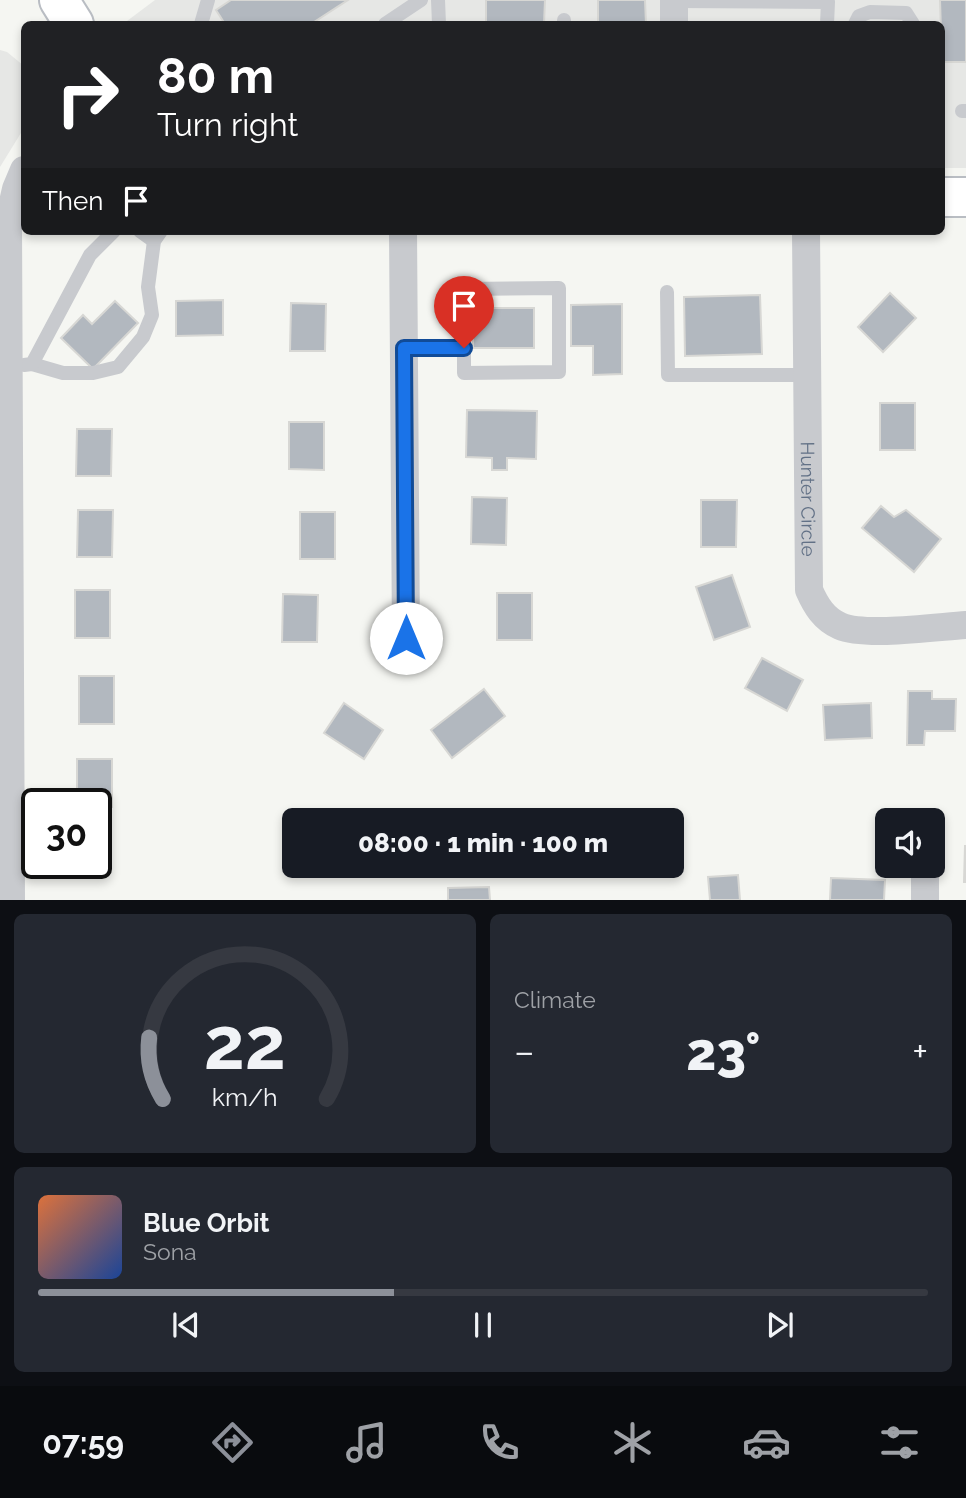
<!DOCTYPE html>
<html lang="en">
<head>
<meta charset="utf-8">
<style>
  :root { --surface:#171b24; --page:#242831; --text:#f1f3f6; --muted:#9ea1a6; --line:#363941; --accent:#8c9099 }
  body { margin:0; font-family:Raleway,sans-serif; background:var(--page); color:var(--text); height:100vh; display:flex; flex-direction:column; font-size:26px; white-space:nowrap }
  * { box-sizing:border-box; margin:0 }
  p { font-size:23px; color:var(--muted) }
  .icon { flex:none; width:38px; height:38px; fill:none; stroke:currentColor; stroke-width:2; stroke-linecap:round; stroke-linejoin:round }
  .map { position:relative; height:900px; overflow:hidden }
  .panel { display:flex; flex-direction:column; gap:14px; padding:14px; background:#0d0f14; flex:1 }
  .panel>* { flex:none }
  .hud { position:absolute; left:21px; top:21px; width:924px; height:214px; border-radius:10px; box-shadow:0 4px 10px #0003; background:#202124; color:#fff; overflow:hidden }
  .buttons { position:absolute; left:875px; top:808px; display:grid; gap:14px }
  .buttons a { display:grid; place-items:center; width:70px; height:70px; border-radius:10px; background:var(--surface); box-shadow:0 4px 10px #0003; font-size:35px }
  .speed { position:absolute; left:21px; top:788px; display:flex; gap:14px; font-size:35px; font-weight:700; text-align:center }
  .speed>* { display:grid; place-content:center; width:91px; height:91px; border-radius:50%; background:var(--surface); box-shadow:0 4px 10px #0003; line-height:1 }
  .speed .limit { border:4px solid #111; border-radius:10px; background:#fff; color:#111 }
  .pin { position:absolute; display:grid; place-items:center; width:60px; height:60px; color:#fff; margin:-72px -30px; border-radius:50% 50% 50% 0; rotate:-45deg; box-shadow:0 0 7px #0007 }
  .pin .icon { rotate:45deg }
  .me { position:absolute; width:77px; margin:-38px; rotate:0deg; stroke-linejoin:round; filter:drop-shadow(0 0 5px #0008) }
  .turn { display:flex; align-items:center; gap:24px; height:147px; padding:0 21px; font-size:32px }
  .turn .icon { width:91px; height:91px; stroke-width:2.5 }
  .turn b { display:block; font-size:49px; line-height:60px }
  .then { display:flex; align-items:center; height:66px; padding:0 21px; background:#0003; gap:14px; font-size:26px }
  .big { font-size:52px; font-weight:800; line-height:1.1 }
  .panel .tile { flex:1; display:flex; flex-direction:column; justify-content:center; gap:10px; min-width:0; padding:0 24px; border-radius:10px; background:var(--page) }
  .panel .dial { align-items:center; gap:0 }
  .dial svg { height:182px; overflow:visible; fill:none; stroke:var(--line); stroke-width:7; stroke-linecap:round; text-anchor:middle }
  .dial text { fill:var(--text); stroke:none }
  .song { display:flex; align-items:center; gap:21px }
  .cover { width:84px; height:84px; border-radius:10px; background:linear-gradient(135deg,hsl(20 70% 55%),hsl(220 70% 35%)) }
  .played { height:7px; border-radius:4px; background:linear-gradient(90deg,var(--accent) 40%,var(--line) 40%) }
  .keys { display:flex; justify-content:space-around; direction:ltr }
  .heat { display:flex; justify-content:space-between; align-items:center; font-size:38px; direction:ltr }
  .panel .tiles { flex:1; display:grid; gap:14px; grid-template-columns:1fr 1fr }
  .tile:last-child { grid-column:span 2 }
  .trip { position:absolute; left:282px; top:808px; width:402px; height:70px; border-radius:10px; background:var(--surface); box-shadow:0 4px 10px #0003; font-weight:800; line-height:70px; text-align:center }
  .tabs { display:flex; height:112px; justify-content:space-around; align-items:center; background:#090b0e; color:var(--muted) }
  .tabs .icon { width:49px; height:49px }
  .tabs .current { color:var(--accent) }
  .tabs b { font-size:32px; color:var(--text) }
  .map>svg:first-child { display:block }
  .built { fill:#e6e7e5 }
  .building { fill:#b2b8bf; stroke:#d7d7d4; stroke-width:2 }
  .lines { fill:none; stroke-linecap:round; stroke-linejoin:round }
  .secondary-casing { stroke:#b9bdc3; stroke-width:42 }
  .service { stroke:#c8cace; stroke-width:14 }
  .minor { stroke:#c8cace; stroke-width:28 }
  .secondary { stroke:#fff; stroke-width:38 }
  .route-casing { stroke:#114b97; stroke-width:18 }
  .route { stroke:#1a73e8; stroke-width:12 }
  .labels { text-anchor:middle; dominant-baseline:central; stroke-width:7; stroke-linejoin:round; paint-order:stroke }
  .street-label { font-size:19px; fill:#627186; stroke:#fff }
</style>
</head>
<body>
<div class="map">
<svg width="966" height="900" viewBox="0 0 966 900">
  <rect width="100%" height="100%" fill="#f5f6f2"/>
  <g class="built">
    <polygon points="155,0 966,0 966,168 942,168 942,24 123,24"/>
    <polygon points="0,50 7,52 24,66 24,128 0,167"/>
  </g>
  <g class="building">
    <polygon points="231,0 348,0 311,24 225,24 216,10"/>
    <polygon points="486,0 545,0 544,24 486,24"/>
    <polygon points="598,0 645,0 646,24 598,24"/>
    <polygon points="940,0 966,0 966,62 942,62"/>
    <polygon points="890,293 916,318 883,352 858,327"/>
    <polygon points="760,295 762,354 685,356 684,297"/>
    <polygon points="223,300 223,335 176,336 176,301"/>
    <polygon points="115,301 138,323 93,369 61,338 83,315 92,324"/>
    <polygon points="291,303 326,304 325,351 290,351"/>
    <polygon points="622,304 622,374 593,375 593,346 571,346 571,305"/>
    <rect x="473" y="308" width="61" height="40"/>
    <rect x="880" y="403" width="35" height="47"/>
    <polygon points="467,410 537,411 536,459 507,458 507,470 492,470 492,458 466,457"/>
    <polygon points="289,422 324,422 324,470 289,469"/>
    <polygon points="77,429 112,429 111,476 76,476"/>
    <polygon points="472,497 507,498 506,545 471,544"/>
    <polygon points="701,500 737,500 736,547 701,547"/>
    <polygon points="881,506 894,517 906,510 941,539 914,572 862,528"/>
    <polygon points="78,510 113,510 112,557 77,557"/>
    <rect x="300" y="512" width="35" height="47"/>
    <polygon points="732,575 750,627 714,640 696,587"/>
    <rect x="75" y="590" width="35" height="48"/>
    <rect x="497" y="593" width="35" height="47"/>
    <polygon points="283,594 318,595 317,642 282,642"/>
    <polygon points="762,658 803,680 787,711 745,688"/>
    <rect x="79" y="676" width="35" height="48"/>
    <polygon points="484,689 505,716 452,758 431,730"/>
    <polygon points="908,691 932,691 932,699 956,699 955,731 925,731 924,745 907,745"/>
    <polygon points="344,703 383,730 364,759 324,733"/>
    <polygon points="871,703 872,738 825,740 823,705"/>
    <polygon points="77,759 112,759 112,807 77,803"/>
    <polygon points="965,846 966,846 966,882 964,882"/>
    <polygon points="738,875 740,900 710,900 708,877"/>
    <polygon points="831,878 885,880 884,900 830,900"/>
    <polygon points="489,887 490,900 448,900 448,888"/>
  </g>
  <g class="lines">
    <g class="secondary-casing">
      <g id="secondary">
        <polyline points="59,0 74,24"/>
        <polyline points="942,197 966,197"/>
      </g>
    </g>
    <g class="service">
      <polyline points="438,0 439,24"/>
      <polyline points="674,1 828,2 827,24"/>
      <polyline points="564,20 564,24"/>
      <polyline points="201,24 208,0"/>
      <polyline points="385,24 421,0"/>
      <polyline points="855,24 859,16 870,12 906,13 913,24"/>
      <polyline points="962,111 966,111"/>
      <polyline points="140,231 154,241"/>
      <polygon points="559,288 559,372 464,373 464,289"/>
      <polyline points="667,292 668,375 807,375"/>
      <polyline points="404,348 464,348"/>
      <polyline points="32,364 63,373 93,373 118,367 143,337 152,315 148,287 154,241 161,231"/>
      <polyline points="24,365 32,364 90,255 114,231"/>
    </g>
    <g class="minor">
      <polyline points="674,0 674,24"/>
      <polyline points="403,231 406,637"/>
      <path id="s1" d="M806,231L809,590C816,606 824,619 840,626C865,637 936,627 966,625"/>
      <polyline points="11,900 8,224 16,189 24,170"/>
      <polyline points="925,900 925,866"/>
    </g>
    <use href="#secondary" class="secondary"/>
  </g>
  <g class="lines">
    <g class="route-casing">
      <polyline id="route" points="406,638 404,348 464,348"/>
    </g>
    <use href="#route" class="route"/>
  </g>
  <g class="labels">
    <g class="street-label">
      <text stroke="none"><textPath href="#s1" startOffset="268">Hunter Circle</textPath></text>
    </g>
  </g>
</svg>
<div class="buttons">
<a><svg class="icon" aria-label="sound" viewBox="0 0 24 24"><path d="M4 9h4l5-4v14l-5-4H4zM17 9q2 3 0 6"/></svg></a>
</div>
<div class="speed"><div class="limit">30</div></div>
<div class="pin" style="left:464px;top:348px;background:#d93025"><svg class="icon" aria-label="arrive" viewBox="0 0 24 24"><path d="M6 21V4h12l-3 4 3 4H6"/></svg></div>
<svg class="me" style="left:406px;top:638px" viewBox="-20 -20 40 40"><circle r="19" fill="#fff"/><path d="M0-13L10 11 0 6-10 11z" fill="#1a73e8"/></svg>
<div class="trip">08:00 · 1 min · 100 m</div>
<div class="hud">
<div class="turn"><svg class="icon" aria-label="right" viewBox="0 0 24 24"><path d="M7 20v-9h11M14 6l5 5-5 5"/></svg><div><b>80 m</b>Turn right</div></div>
<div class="then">Then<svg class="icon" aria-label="arrive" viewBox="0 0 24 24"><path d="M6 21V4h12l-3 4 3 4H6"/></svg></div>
</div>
</div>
<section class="panel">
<div class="tiles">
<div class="tile dial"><svg viewBox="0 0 100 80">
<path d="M14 69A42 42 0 1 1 86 69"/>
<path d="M14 69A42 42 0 0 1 8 42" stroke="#8c9099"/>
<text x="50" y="56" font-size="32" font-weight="700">22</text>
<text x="50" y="72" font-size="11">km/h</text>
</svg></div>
<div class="tile"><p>Climate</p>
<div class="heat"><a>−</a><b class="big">23°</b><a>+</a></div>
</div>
<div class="tile">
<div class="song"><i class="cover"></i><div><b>Blue Orbit</b><p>Sona</p></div></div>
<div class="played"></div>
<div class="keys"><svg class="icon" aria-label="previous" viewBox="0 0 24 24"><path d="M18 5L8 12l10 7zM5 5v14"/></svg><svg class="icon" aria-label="pause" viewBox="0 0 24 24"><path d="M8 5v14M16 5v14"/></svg><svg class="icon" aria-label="next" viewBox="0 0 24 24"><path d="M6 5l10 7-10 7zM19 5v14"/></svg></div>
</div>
</div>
</section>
<nav class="tabs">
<b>07:59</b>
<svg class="icon current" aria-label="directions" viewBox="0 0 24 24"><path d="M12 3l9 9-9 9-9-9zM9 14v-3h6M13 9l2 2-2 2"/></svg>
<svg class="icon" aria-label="music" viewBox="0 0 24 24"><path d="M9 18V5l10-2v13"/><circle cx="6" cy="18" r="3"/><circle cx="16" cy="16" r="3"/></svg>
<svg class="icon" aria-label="phone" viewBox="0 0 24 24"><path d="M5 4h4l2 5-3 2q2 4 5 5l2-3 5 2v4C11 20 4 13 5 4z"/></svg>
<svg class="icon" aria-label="climate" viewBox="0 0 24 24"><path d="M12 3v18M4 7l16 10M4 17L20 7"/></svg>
<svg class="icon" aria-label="car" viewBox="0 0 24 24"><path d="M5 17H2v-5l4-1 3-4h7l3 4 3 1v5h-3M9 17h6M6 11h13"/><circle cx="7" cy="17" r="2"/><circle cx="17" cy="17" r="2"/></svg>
<svg class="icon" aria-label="filters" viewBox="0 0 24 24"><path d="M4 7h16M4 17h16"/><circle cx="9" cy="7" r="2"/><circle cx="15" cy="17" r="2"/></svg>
</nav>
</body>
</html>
